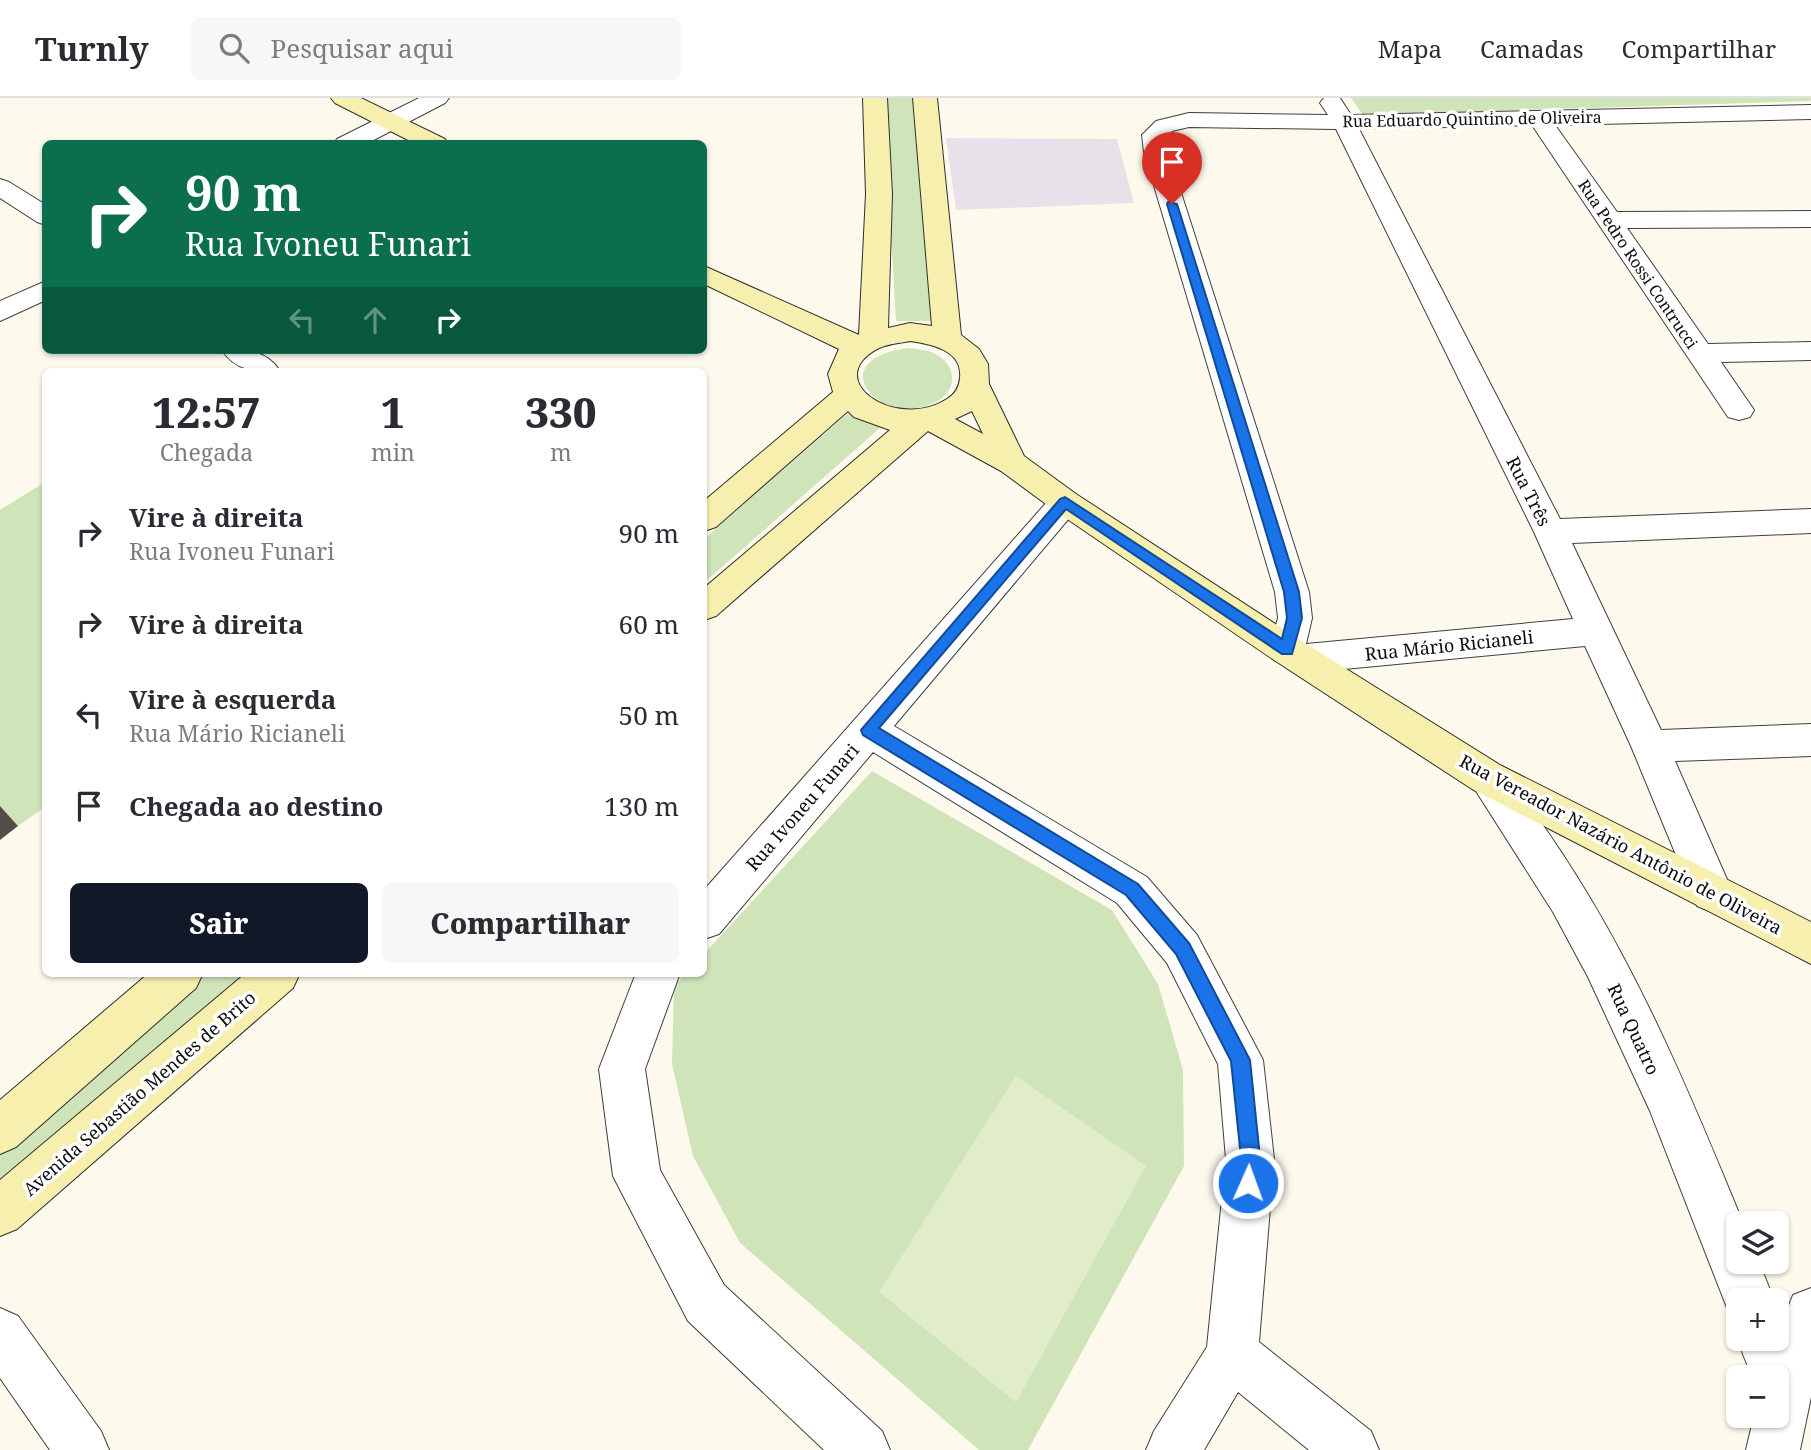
<!DOCTYPE html>
<html lang="pt">
<head>
<meta charset="utf-8">
<style>
  body { margin:0; font-family:"Noto Serif",serif; background:#f7f7f7; color:#2b2b33; height:100vh; display:flex; flex-direction:column; font-size:26px; white-space:nowrap }
  * { box-sizing:border-box; margin:0 }
  p { font-size:23px; color:#7c7c81 }
  .icon { flex:none; width:38px; height:38px; fill:none; stroke:currentColor; stroke-width:2; stroke-linecap:round; stroke-linejoin:round }
  .map { position:relative; flex:1; overflow:hidden }
  .panel { position:absolute; left:42px; top:270px; width:665px; height:609px; display:flex; flex-direction:column; background:#fff; border-radius:10px; box-shadow:0 2px 5px #0004 }
  .panel>* { flex:none }
  .hud { position:absolute; left:42px; top:42px; width:665px; height:214px; border-radius:10px; box-shadow:0 2px 5px #0004; background:#0b6e4f; color:#fff; overflow:hidden }
  .fabs { position:absolute; left:1726px; top:1113px; display:grid; gap:14px }
  .fabs a { display:grid; place-items:center; width:63px; height:63px; border-radius:10px; background:#fff; box-shadow:0 2px 5px #0004; font-size:35px }
  .pin { position:absolute; display:grid; place-items:center; width:60px; height:60px; color:#fff; margin:-72px -30px; border-radius:50% 50% 50% 0; rotate:-45deg; box-shadow:0 0 7px #0007 }
  .pin .icon { rotate:45deg }
  .me { position:absolute; width:77px; margin:-38px; rotate:2deg; stroke-linejoin:round; filter:drop-shadow(0 0 5px #0008) }
  .turn { display:flex; align-items:center; gap:24px; height:147px; padding:0 28px; font-size:32px }
  .turn .icon { width:91px; height:91px; stroke-width:2.5 }
  .turn b { display:block; font-size:49px; line-height:60px }
  .lanes { display:flex; align-items:center; height:66px; padding:0 28px; background:#0003; justify-content:center; gap:35px; direction:ltr }
  .lanes .off { opacity:.35 }
  .eta { display:flex; justify-content:space-evenly; align-items:center; height:119px; text-align:center }
  .eta b { font-size:42px; font-weight:800; line-height:49px }
  .primary-button { display:flex; gap:14px; margin-top:auto; padding:14px 28px }
  .primary-button a { flex:1; height:80px; border-radius:10px; background:#111827; color:#fff; font-size:28px; font-weight:800; line-height:80px; text-align:center }
  .primary-button a+a { background:#f7f7f7; color:#2b2b33 }
  ul { padding:0; list-style:none }
  li { display:flex; align-items:center; gap:21px; height:91px; padding:0 28px }
  li div { flex:1 }
  li b { display:block; font-size:26px }
  li em { font-style:normal }
  header { display:flex; align-items:center; gap:42px; box-sizing:border-box; height:98px; padding:0 35px; background:#fff; border-bottom:2px solid #e1e1e2 }
  header strong { font-size:33px }
  nav { display:flex; gap:38px; margin-inline-start:auto; font-size:24px }
  .search { width:490px; height:63px; background:#f7f7f7; display:flex; align-items:center; gap:18px; box-sizing:border-box; padding:0 24px; border-radius:10px; color:#7c7c81; font-size:26px }
  .map>svg:first-child { display:block }
</style>
</head>
<body>
<header>
<strong>Turnly</strong>
<div class="search"><svg class="icon" aria-label="search" viewBox="0 0 24 24"><circle cx="10" cy="10" r="6"/><path d="M15 15l6 6"/></svg>Pesquisar aqui</div>
<nav><a>Mapa</a><a>Camadas</a><a>Compartilhar</a></nav>
</header>
<div class="map">
<svg width="1811" height="1352" viewBox="0 0 1811 1352">
  <rect width="100%" height="100%" fill="#fdfaed"/>
  <!-- industrial -->
  <path fill="#e9e1ea" d="M946 40 1117 41 1134 105 956 112Z"/>
  <!-- green -->
  <path fill="#d0e4ba" d="M883 0H915L934 223H896Z
    M1351 0H1811V3L1363 17Z
    M908 250C919 251 929 252 939 258 956 269 957 291 939 302 883 335 817 262 908 250Z
    M852 312 881 329 704 485V441Z
    M45 384V709L18 728 0 708V412Z
    M872 673 1112 812 1158 886 1183 972 1184 1068 1028 1352H979L740 1145 693 1058 672 966 674 888 686 875H704V856Z
    M205 875H260L0 1104V1053Z"/>
  <!-- pitch -->
  <path fill="#e1eccb" d="M1016 978 1146 1068 1016 1304 879 1194Z"/>
  <!-- building -->
  <path fill="#544e4a" d="M0 708 18 728 0 742Z"/>
  <g fill="none" stroke-linecap="round" stroke-linejoin="round">
    <!-- street casing -->
    <g stroke="#3f3f3f" stroke-width="2">
      <path id="street" d="M419 0H449L445 5 366 46H334L337 41Z
        M1324 0H1340L1351 17 1811 7V21L1555 27 1617 114 1811 113V129L1627 130 1708 246 1811 244V262L1721 264 1754 312 1750 319 1739 322 1728 319 1532 27 1359 31 1560 421 1811 411V435L1572 445 1661 632 1811 626V658L1675 663 1733 795 1727 808 1712 814 1697 808 1631 648 1585 548 1302 575 1274 562 1269 552 1278 520 1275 494 1144 54 1142 37 1156 23 1189 15 1328 17 1320 5ZM1189 29 1336 31 1534 434 1573 521 1306 546 1312 520 1309 494 1168 54 1166 39 1172 33Z
        M0 81 9 84 46 107V127L37 124 0 100Z
        M46 183V202L0 223V203Z
        M222 252C245 252 266 251 280 273 256 273 236 274 222 252Z
        M1065 392 1076 396 1081 404 1076 412 894 628 1147 779 1197 837 1263 962 1274 1061 1259 1244 1371 1333 1379 1352H1309L1238 1294 1204 1352H1146L1154 1333 1207 1249 1226 1061 1218 966 1167 865 1117 805 873 654 719 836 704 841V792L1054 396Z
        M1486 662C1508 670 1519 693 1532 712 1624 837 1685 983 1743 1125H1738V1164H1759L1774 1202H1738V1223L1731 1220 1650 1013 1588 879 1553 814 1467 679 1472 667Z
        M636 875H680L645 971 660 1072 724 1187 882 1333 890 1352H824L688 1223 613 1078 599 971Z
        M1811 1190V1299L1800 1352H1746L1754 1318H1776V1279H1752L1737 1241H1776V1221L1782 1225 1793 1197Z
        M0 1210 18 1218 101 1333 109 1352H50L0 1280Z"/>
    </g>
    <!-- secondary casing -->
    <g stroke="#2e2e2e" stroke-width="2">
      <path id="secondary" d="M331 0H361L445 41 448 46H416L335 5Z
        M863 0H887L892 96 888 230 910 225 932 228 913 0H937L961 237 979 251 988 266 989 286 1024 358 1076 396 1300 542 1500 667 1811 824V866L1472 691 1274 562 1054 412 1001 373 928 333 716 518 704 522V490L890 332 854 319 848 313 716 429 704 433V403L833 294 828 276 839 251 704 186V168L859 237 866 96ZM910 243C931 246 963 252 960 280 959 290 955 296 947 301 895 334 819 281 879 250 888 246 900 245 910 243ZM972 313 983 336 955 321Z
        M149 875H203L196 890 16 1049 0 1056V1002Z
        M246 875H300L293 890 17 1131 0 1138V1082Z"/>
    </g>
    <!-- street -->
    <use href="#street" fill="#fff" fill-rule="evenodd"/>
    <!-- secondary -->
    <use href="#secondary" fill="#f7efae" fill-rule="evenodd"/>
  </g>
  <!-- route -->
  <path fill="#1a73e8" stroke="#114b97" stroke-width="2" d="M1168 104 1177 106 1299 494 1302 520 1292 556H1282L1066 411 879 630 1138 786 1189 845 1250 962 1260 1060 1255 1092 1248 1095 1241 1092 1238 1085 1241 1060 1231 963 1176 856 1126 797 863 637 861 632 1060 401 1065 399 1282 541 1287 520 1284 494 1167 106Z"/>
  <g text-anchor="middle" dominant-baseline="central" stroke-width="7" stroke-linejoin="round" paint-order="stroke">
    <!-- far-street labels -->
    <g font-size="16" fill="#0c0c0c" stroke="#fff">
      <text transform="translate(1472 21) rotate(-1)">Rua Eduardo Quintino de Oliveira</text>
      <text transform="translate(1638 166) rotate(56)">Rua Pedro Rossi Contrucci</text>
    </g>
    <!-- street labels -->
    <g font-size="18" fill="#0c0c0c" stroke="#fff">
      <text transform="translate(1529 393) rotate(63)">Rua Três</text>
      <text transform="translate(1449 547) rotate(-6)">Rua Mário Ricianeli</text>
      <text transform="translate(802 709) rotate(-49)">Rua Ivoneu Funari</text>
      <text transform="translate(1621 746) rotate(28)">Rua Vereador Nazário Antônio de Oliveira</text>
      <text transform="translate(1634 931) rotate(65)">Rua Quatro</text>
      <text transform="translate(139 995) rotate(-41)">Avenida Sebastião Mendes de Brito</text>
    </g>
  </g>
</svg>
<div class="fabs">
<a><svg class="icon" aria-label="layers" viewBox="0 0 24 24"><path d="M12 4l9 5-9 5-9-5zM3 14l9 5 9-5"/></svg></a>
<a>+</a>
<a>−</a>
</div>
<div class="pin" style="left:1172px;top:106px;background:#d93025"><svg class="icon" aria-label="arrive" viewBox="0 0 24 24"><path d="M6 21V4h12l-3 4 3 4H6"/></svg></div>
<svg class="me" style="left:1248px;top:1085px" viewBox="-20 -20 40 40"><circle r="17" fill="#1a73e8" stroke="#fff" stroke-width="3"/><path d="M0-11L8 9 0 5-8 9z" fill="#fff"/></svg>
<div class="hud">
<div class="turn"><svg class="icon" aria-label="right" viewBox="0 0 24 24"><path d="M7 20v-9h11M14 6l5 5-5 5"/></svg><div><b>90 m</b>Rua Ivoneu Funari</div></div>
<div class="lanes"><svg class="icon off" aria-label="left" viewBox="0 0 24 24"><path d="M17 20v-9H6M10 6l-5 5 5 5"/></svg><svg class="icon off" aria-label="ahead" viewBox="0 0 24 24"><path d="M12 20V5M6 11l6-6 6 6"/></svg><svg class="icon" aria-label="right" viewBox="0 0 24 24"><path d="M7 20v-9h11M14 6l5 5-5 5"/></svg></div>
</div>
<section class="panel">
<div class="eta">
<div><b>12:57</b><p>Chegada</p></div>
<div><b>1</b><p>min</p></div>
<div><b>330</b><p>m</p></div>
</div>
<ul>
<li><svg class="icon" aria-label="right" viewBox="0 0 24 24"><path d="M7 20v-9h11M14 6l5 5-5 5"/></svg><div><b>Vire à direita</b><p>Rua Ivoneu Funari</p></div><em>90 m</em></li>
<li><svg class="icon" aria-label="right" viewBox="0 0 24 24"><path d="M7 20v-9h11M14 6l5 5-5 5"/></svg><div><b>Vire à direita</b></div><em>60 m</em></li>
<li><svg class="icon" aria-label="left" viewBox="0 0 24 24"><path d="M17 20v-9H6M10 6l-5 5 5 5"/></svg><div><b>Vire à esquerda</b><p>Rua Mário Ricianeli</p></div><em>50 m</em></li>
<li><svg class="icon" aria-label="arrive" viewBox="0 0 24 24"><path d="M6 21V4h12l-3 4 3 4H6"/></svg><div><b>Chegada ao destino</b></div><em>130 m</em></li>
</ul>
<div class="primary-button"><a>Sair</a><a>Compartilhar</a></div>
</section>
</div>
</body>
</html>
